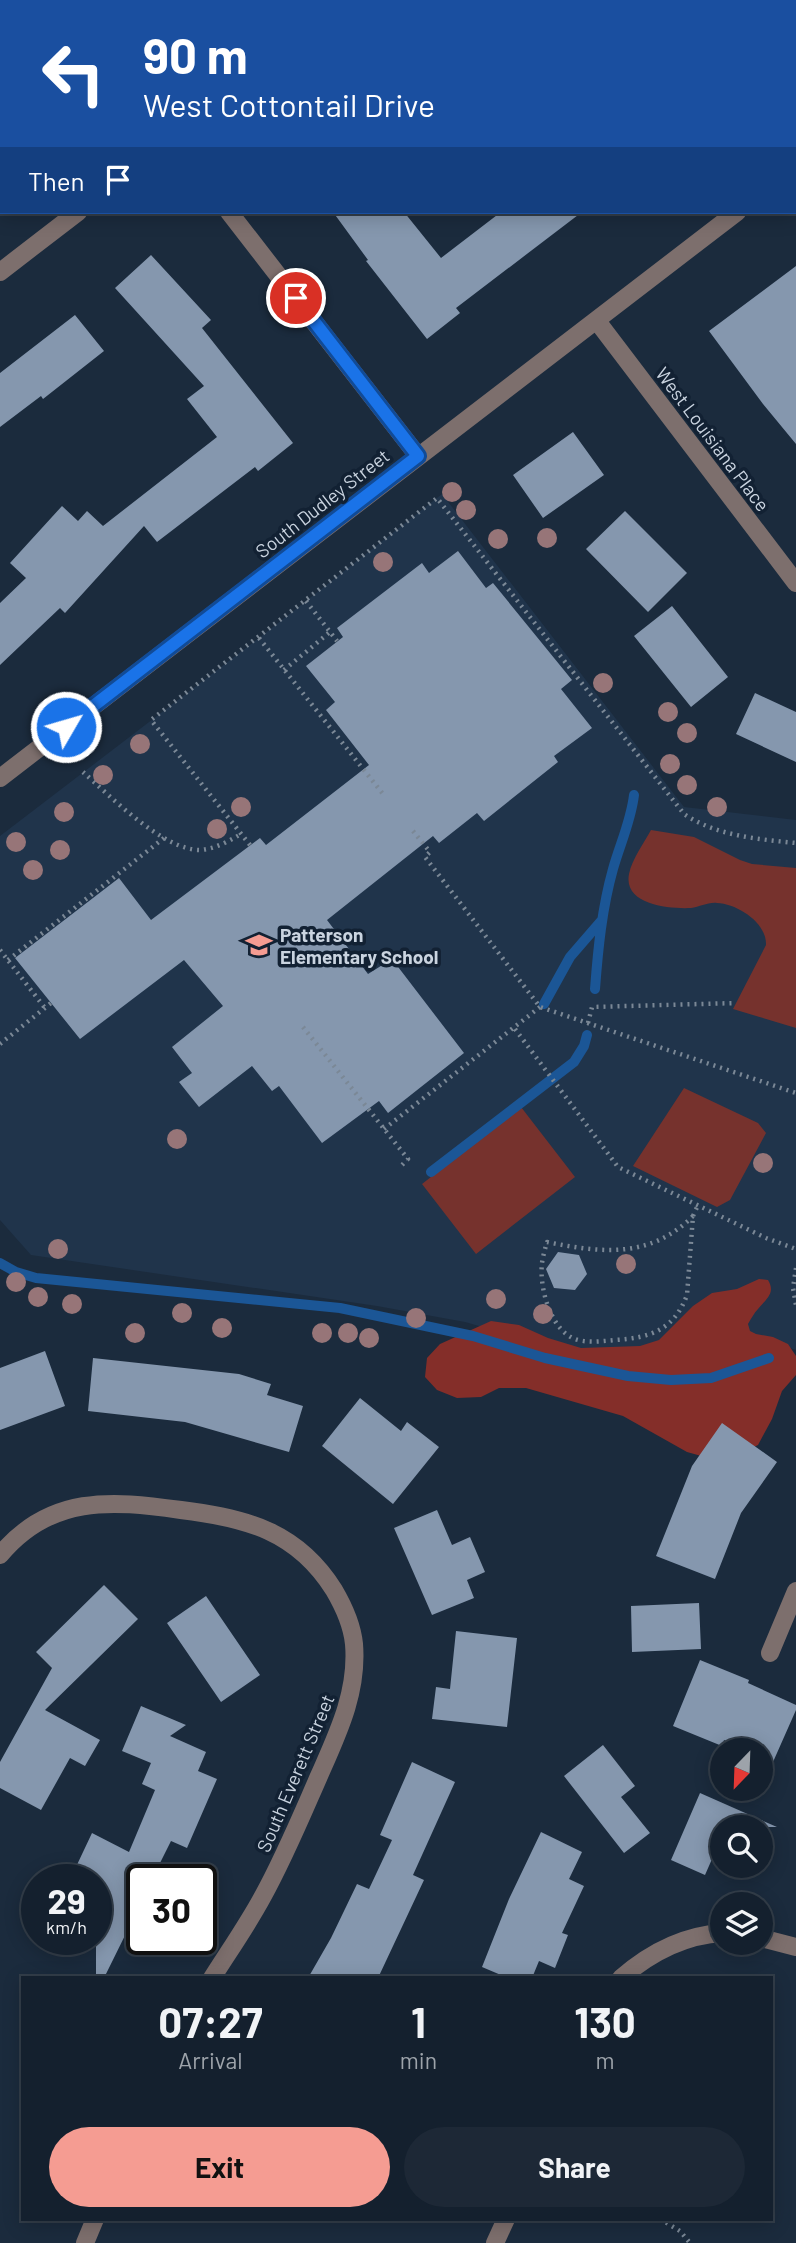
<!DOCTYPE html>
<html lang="en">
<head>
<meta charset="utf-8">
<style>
  body { margin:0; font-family:Barlow,sans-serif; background:#1d2836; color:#f1f3f6; height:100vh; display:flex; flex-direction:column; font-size:26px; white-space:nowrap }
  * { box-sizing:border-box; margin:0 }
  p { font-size:23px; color:#9da3aa }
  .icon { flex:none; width:38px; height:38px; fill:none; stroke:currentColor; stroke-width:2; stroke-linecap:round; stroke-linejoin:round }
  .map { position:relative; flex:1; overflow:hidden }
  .panel { position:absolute; left:21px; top:1976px; width:752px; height:245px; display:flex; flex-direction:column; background:#14202e; border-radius:0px; box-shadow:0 4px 18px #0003,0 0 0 2px #333e4a }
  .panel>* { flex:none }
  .hud { position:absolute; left:0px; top:0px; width:796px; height:214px; box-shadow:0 4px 18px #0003,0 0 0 2px #333e4a; background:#1a4fa0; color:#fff; overflow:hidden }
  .needle { width:46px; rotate:203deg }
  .controls { position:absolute; left:710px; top:1738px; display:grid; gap:14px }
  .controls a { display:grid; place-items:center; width:63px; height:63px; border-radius:50%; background:#14202e; box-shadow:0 4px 18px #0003,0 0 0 2px #333e4a; font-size:35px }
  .speed { position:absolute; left:21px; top:1864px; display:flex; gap:14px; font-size:35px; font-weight:700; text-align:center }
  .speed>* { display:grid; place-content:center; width:91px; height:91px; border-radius:50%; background:#14202e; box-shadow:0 4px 18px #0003,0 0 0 2px #333e4a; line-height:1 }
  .speed small { font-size:18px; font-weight:400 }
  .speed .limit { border:4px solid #111; border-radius:10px; background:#fff; color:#111 }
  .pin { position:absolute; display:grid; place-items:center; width:60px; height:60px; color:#fff; margin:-30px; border:4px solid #fff; border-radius:50%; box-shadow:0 2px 7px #0007 }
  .me { position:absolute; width:77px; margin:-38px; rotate:52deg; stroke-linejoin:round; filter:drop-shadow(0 0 5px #0008) }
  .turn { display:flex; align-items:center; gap:24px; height:147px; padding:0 28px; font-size:32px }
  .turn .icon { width:91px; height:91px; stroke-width:2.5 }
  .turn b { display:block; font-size:49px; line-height:60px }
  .then { display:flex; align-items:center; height:66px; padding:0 28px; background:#0003; gap:14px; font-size:26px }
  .eta { display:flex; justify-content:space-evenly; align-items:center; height:119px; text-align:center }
  .eta b { font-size:42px; font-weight:700; line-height:49px }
  .action { display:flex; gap:14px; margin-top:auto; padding:14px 28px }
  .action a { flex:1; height:80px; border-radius:42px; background:#f59c92; color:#111; font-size:28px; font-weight:700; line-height:80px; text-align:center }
  .action a+a { background:#1d2836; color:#f1f3f6 }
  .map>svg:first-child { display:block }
</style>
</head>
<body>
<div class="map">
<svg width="796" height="2243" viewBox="0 0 796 2243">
  <rect width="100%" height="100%" fill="#1b2b3d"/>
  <!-- built -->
  <path fill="#20344b" d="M442 494 684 807 796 820V1350L765 1340 578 1354 465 1322 377 1306 31 1255 0 1220V836L259 638Z"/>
  <!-- green -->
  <path fill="#76322d" d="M651 830 694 837 740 860 752 864 796 868V1028L733 1009 766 945C767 923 738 904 717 903 708 902 700 907 691 908 669 909 623 905 629 874 632 859 644 843 651 830Z
    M684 1088 758 1123 766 1133 730 1200 717 1207 633 1166Z
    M521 1107 575 1177 476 1254 422 1184Z"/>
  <!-- forest -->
  <path fill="#842e29" d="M759 1279 768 1280C776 1293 766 1299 758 1309 754 1313 751 1319 748 1324L750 1331 756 1334 773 1337 788 1344 796 1356V1375L782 1391 772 1419 758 1445 735 1456 712 1459 687 1452 623 1416 526 1388H499L481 1397 457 1398 437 1390 425 1377 427 1358 440 1344 491 1321 519 1325 548 1338 581 1348 640 1346 659 1340 693 1306 712 1293 737 1289Z"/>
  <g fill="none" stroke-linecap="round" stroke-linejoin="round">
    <!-- stream -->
    <path stroke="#1b5696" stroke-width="10" d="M595 989C598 949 602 908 613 869 620 844 631 821 634 795
      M544 1004 570 957 602 920
      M431 1172 574 1062 584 1046 587 1035
      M0 1263 16 1272 36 1278 340 1308 473 1336 545 1358 628 1376 671 1380 711 1378 769 1358"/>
  </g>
  <!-- building -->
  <path fill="#8597ae" d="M333 212H404L441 258 501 212H582L456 308 460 313 427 339 366 261 368 260Z
    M151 255 211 320 202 328 293 443 258 471 255 467 157 542 144 526 65 613 60 608 0 665V603L26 578 10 563 62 506 78 521 87 511 103 526 217 437 187 399 204 386 115 288Z
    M796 266V444L763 404 709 331Z
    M75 315 104 351 43 399 41 396 0 427V373Z
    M573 432 604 475 543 518 513 475Z
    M625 511 687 573 648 612 586 549Z
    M458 551 486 588 493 583 572 680 561 689 592 728 554 756 558 762 484 821 477 813 439 843 433 836 327 920 368 974 392 959 464 1053 388 1113 379 1101 322 1143 279 1086 272 1091 252 1066 199 1107 179 1082 192 1073 172 1047 223 1006 184 960 80 1039 15 958 119 878 151 920 260 838 266 845 369 765 326 710 335 702 306 666 343 637 337 628 422 563 429 573Z
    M672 606 728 677 691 707 634 636Z
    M755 693 796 712V762L736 734Z
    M558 1252 579 1255 587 1274 575 1290 554 1288 546 1269Z
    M45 1351 65 1406 0 1430V1368Z
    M93 1358 239 1374 271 1384 267 1395 303 1406 289 1452 185 1422 88 1411Z
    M360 1398 401 1431 407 1422 439 1447 393 1504 322 1446Z
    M722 1423 777 1462 741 1513 715 1579 656 1556 692 1466Z
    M437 1510 452 1545 470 1537 485 1572 467 1580 474 1598 432 1615 394 1528Z
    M104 1585 138 1619 45 1710 100 1740 85 1766 70 1758 41 1810 0 1788V1762L52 1668 36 1652Z
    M206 1596 260 1675 221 1702 167 1623Z
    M699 1603 701 1649 632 1652 631 1606Z
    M456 1631 517 1638 507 1727 432 1719 436 1687 450 1689Z
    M700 1660 749 1680 748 1683 796 1705V1710L773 1762 761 1757V1750H746L724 1740 722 1746 673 1726Z
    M141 1706 186 1725 170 1736 206 1752 198 1771 217 1779 187 1848 171 1841 158 1867 184 1880H142V1901L104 1978H96V1879L75 1869 92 1833 129 1852 155 1790 142 1784 151 1763 122 1751Z
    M603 1745 635 1786 621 1797 650 1833 624 1853 564 1776Z
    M412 1762 455 1782 413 1875 424 1880 378 1978H308L331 1938 357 1884 369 1889 392 1840 380 1835Z
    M700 1793 777 1827H723V1834L705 1875 671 1860Z
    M541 1832 582 1852 569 1879 584 1886 562 1933 568 1935 555 1968 539 1961 532 1978H508L482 1967 509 1899Z"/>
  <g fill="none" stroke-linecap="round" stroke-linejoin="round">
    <!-- path -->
    <path stroke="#7b8896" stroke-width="4.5" stroke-dasharray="2 5" stroke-linecap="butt" d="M306 601 337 641
      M259 638 383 794
      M284 670 330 632
      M83 772C110 796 163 850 200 850 215 849 229 841 241 834
      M413 831 430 852 425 857 540 1007 796 1093
      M250 845 151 720 437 498 684 814C717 836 757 839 796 843
      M0 950 45 1008
      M8 960 164 838
      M588 1023 592 1007 736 1003
      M303 1027 408 1159 399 1168
      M515 1029 618 1167 766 1238 796 1249
      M0 1044 51 1003
      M384 1129 540 1007
      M693 1216C650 1259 601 1253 547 1242 545 1249 543 1256 542 1263 539 1288 551 1333 578 1340 591 1343 603 1341 615 1340 650 1338 674 1330 687 1295L693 1216 698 1205
      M796 1268 793 1288 796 1305
      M660 2219 680 2231 690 2243"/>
    <!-- minor -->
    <path stroke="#7d6f6d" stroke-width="18" d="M67 0 68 2
      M351 2 353 0
      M794 167 796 165
      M229 212 418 456
      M0 272 78 212
      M597 321 796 583
      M0 778 737 212
      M0 1555C50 1495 111 1500 181 1510 246 1518 297 1531 334 1590 344 1607 352 1624 354 1644 358 1692 338 1733 319 1776 301 1817 284 1858 263 1896 248 1924 229 1951 212 1978
      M770 1653 796 1591
      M761 1938 796 1947
      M621 1978C650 1953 684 1935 723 1933
      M85 2243 95 2219
      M495 2243 506 2219"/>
  </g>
  <!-- trees -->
  <g fill="#977578">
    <circle cx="452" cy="492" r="10"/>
    <circle cx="466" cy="510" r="10"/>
    <circle cx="547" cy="538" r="10"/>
    <circle cx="498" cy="539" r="10"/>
    <circle cx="383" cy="562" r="10"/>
    <circle cx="603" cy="683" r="10"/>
    <circle cx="668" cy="712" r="10"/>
    <circle cx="687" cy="733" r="10"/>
    <circle cx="140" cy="744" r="10"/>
    <circle cx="670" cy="764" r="10"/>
    <circle cx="103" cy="775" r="10"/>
    <circle cx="687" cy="785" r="10"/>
    <circle cx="241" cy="807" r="10"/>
    <circle cx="717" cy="807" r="10"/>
    <circle cx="64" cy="812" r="10"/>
    <circle cx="217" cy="829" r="10"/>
    <circle cx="16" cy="842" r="10"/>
    <circle cx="60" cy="850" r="10"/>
    <circle cx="33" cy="870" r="10"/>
    <circle cx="177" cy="1139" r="10"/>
    <circle cx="763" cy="1163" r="10"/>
    <circle cx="58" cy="1249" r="10"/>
    <circle cx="626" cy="1264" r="10"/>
    <circle cx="16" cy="1282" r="10"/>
    <circle cx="38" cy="1297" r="10"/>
    <circle cx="496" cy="1299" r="10"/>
    <circle cx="72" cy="1304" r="10"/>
    <circle cx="182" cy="1313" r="10"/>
    <circle cx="543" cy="1314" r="10"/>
    <circle cx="416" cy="1318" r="10"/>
    <circle cx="222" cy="1328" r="10"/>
    <circle cx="135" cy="1333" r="10"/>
    <circle cx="322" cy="1333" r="10"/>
    <circle cx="348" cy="1333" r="10"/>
    <circle cx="369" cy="1338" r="10"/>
  </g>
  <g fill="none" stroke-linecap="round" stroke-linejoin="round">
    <!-- route casing -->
    <g stroke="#114b97" stroke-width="18">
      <path id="route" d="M66 727 418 456 296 298"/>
    </g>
    <!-- route -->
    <use href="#route" stroke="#1a73e8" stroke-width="12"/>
  </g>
  <!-- icons -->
  <defs>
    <g id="school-bare" transform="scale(2.1)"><path d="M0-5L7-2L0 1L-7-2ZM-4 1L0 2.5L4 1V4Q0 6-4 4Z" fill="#f59c92" stroke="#122133" stroke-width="2.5" paint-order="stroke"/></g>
  </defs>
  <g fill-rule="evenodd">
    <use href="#school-bare" x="259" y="945"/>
  </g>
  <g text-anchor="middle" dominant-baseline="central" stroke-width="7" stroke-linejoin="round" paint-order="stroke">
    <!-- street labels -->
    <g font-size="19" fill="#cad4e0" stroke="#122133">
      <text transform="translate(713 439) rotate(53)">West Louisiana Place</text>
      <text transform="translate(322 503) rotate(-38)">South Dudley Street</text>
      <text transform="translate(295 1773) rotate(-67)">South Everett Street</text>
    </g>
    <!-- poi labels -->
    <g font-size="19" font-weight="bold" fill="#cad4e0" stroke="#122133" text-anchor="start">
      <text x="280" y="934">Patterson<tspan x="280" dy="22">Elementary School</tspan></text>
    </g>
  </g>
</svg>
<div class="controls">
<a><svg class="needle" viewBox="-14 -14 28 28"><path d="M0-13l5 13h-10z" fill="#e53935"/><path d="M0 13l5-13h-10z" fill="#9da3aa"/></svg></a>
<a><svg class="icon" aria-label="search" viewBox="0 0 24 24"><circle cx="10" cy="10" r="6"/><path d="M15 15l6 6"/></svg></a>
<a><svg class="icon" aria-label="layers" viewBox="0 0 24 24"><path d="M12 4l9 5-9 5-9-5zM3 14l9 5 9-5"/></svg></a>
</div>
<div class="speed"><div>29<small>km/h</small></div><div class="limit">30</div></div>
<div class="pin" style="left:296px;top:298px;background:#d93025"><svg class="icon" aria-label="arrive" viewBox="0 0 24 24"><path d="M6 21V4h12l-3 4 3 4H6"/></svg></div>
<svg class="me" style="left:66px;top:727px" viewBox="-20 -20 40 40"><circle r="17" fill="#1a73e8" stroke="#fff" stroke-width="3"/><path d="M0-11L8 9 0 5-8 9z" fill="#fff"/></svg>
<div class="hud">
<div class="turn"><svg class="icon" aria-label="left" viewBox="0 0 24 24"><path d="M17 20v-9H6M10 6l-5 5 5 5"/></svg><div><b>90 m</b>West Cottontail Drive</div></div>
<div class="then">Then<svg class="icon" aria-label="arrive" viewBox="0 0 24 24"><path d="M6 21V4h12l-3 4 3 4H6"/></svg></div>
</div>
<section class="panel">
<div class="eta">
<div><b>07:27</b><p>Arrival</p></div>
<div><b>1</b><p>min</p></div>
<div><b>130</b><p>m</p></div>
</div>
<div class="action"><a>Exit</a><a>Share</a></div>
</section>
</div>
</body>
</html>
